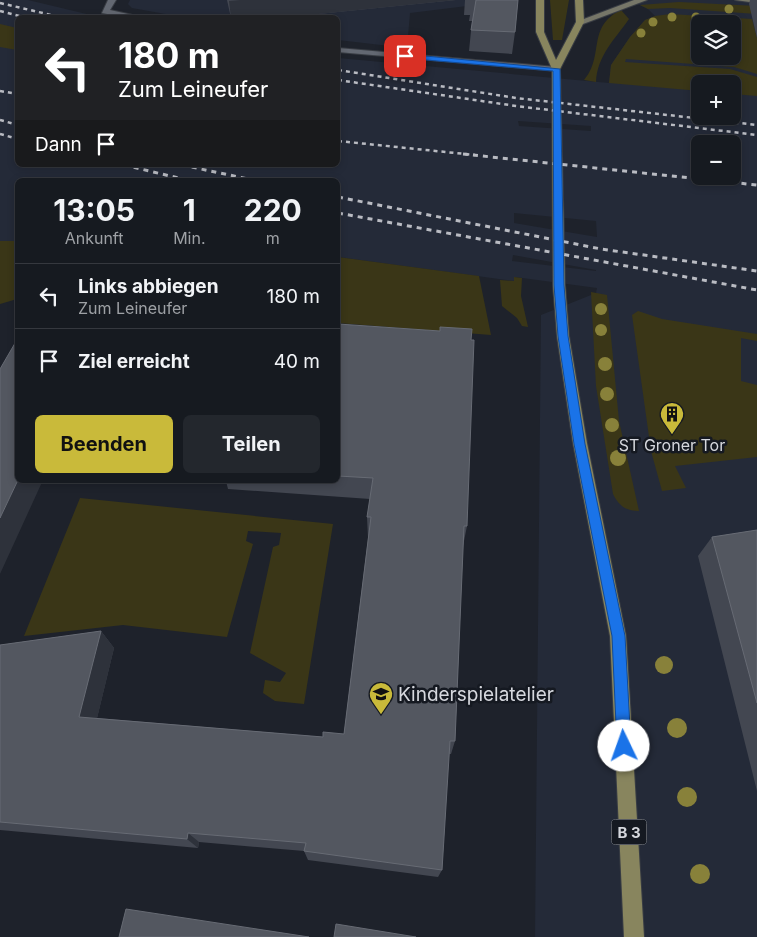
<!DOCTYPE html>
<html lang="de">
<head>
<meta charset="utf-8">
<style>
  body { margin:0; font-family:Inter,sans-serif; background:#23272d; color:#f1f3f6; height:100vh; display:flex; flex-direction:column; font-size:19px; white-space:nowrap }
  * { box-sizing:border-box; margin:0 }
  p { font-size:16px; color:#9ea1a5 }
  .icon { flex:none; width:28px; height:28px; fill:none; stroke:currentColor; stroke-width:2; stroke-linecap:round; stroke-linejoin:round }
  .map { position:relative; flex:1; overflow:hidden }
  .side { position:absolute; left:15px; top:178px; width:325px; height:305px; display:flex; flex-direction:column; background:#161a20; border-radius:8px; box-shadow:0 2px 8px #0003,0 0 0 1px #35383e }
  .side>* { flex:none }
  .guide { position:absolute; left:15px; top:15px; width:325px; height:152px; border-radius:8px; box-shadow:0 2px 8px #0003,0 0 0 1px #35383e; background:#202124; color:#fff; overflow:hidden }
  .tools { position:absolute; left:691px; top:15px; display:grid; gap:10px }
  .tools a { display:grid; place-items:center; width:50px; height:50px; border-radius:8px; background:#161a20; box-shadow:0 2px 8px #0003,0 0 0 1px #35383e; font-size:25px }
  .pin { position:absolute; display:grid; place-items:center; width:42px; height:42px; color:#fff; margin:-21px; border-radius:10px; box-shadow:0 2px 8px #0006 }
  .me { position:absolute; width:55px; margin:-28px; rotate:357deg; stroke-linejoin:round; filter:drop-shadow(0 0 4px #0008) }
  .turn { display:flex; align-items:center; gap:18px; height:105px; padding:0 20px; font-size:22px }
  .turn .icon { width:65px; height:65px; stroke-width:2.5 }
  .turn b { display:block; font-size:35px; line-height:42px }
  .then { display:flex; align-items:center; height:48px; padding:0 20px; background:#0003; gap:10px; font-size:19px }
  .eta { display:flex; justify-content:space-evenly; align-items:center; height:85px; text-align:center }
  .eta b { font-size:30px; font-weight:700; line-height:35px }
  .primary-button { display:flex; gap:10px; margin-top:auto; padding:10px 20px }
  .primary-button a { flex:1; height:58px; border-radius:8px; background:#c9ba3a; color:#111; font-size:20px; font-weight:700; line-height:58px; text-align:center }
  .primary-button a+a { background:#23272d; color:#f1f3f6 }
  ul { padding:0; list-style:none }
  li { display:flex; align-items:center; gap:15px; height:65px; padding:0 20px; border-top:1px solid #35383e }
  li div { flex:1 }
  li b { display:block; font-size:19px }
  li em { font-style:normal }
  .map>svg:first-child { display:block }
</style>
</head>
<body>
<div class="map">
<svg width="757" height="937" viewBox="0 0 757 937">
  <rect width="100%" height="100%" fill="#1e222b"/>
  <!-- built -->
  <path fill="#242a38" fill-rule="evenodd" d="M0 0H28L99 17 18 18V165H338V58L609 83 611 65 630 37 645 20 655 16 648 9 629 0H757V937H535L541 315 596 293 597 288 515 277 514 281 338 257V180H18L17 260 0 268ZM700 24H732V56H700ZM700 84H732V116H700ZM518 121 591 126V131L519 126ZM700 144H732V176H700ZM514 213 596 221 597 237 514 223ZM513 255 596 270V271L512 261Z
    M130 0H516L410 13 407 48 338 40V18L182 17 132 8 128 4Z"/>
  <!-- green -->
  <path fill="#3a3617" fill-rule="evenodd" d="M550 0H569L562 40H553Z
    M679 2 757 6V14L670 8 648 9 640 5Z
    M621 10 629 19C615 39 597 56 596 82L584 80C605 56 586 27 621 10Z
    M670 14 752 19 757 38V74L734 67 626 59 625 62 730 69 757 77V96L733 94 732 84H700V91L609 83 611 65 630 37 645 20 655 16ZM700 24H732V56H700Z
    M0 24 17 28V50L0 47Z
    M0 241H18L17 299 0 304Z
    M338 257 479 276 491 335 338 323Z
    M514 277 522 278 521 296 528 327 522 326 517 318 502 306 500 280 514 281Z
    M591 292 607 295 619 421 639 511C626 511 619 506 613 494L596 386Z
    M638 311 662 319 757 334V341L741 338V381L757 385V457L675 466 686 488 662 491 651 451 632 315Z
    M80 498 333 524 304 704 275 701 263 693 265 680 280 682 286 673 250 653 273 547 279 545 281 533 248 531 246 541 253 544 227 637 123 625 24 636Z"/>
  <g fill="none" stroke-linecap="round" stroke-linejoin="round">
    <!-- minor casing -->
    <g stroke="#393d44" stroke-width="2">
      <path id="minor" d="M108 0H116L110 10 146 18H128L102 13Z
        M338 48 556 67 560 69 556 71 338 52Z"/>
    </g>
    <!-- secondary casing -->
    <g stroke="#393d44" stroke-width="2">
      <path id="secondary" d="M634 0H647L583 24 576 22Z
        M735 0H757V3Z"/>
    </g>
    <!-- primary casing -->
    <g stroke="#393d44" stroke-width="2">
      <path id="primary" d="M536 0H544V32L556 60 576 22 575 0H583L584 22 560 69 565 285 569 336 587 443 626 636 644 937H624L610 636 573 443 557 336 553 285 552 69 536 32Z"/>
    </g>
    <!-- minor -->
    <use href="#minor" fill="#636872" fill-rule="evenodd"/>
    <!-- secondary -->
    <use href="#secondary" fill="#767668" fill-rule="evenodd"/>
    <!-- primary -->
    <use href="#primary" fill="#88855e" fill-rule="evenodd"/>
    <!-- rail-far1 -->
    <path stroke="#b9bbc2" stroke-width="2.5" stroke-dasharray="4 4" stroke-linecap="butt" d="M0 3 64 18
      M0 11 27 18
      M338 70 516 98 757 125
      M338 80 516 106 757 135
      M0 91 18 94
      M0 120 18 125
      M0 134 18 139
      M338 141 475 155"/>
    <!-- rail -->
    <path stroke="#b9bbc2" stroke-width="3" stroke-dasharray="5 5" stroke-linecap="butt" d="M463 154 757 185
      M124 165 187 180
      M182 165 253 180
      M338 197 601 249 757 271
      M338 213 757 290"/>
  </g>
  <!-- trees -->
  <g fill="#88813a">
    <circle cx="729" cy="9" r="4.5"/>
    <circle cx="672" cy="17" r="4.5"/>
    <circle cx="696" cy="17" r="4.5"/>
    <circle cx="653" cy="22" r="4.5"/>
    <circle cx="641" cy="33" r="4.5"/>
    <circle cx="601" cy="309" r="6"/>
    <circle cx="601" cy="330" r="6"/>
    <circle cx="605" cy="364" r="7"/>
    <circle cx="607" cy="394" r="7"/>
    <circle cx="612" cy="425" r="7"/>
    <circle cx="618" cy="458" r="8"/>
    <circle cx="664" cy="665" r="9"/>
    <circle cx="677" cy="728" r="10"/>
    <circle cx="687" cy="797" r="10"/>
    <circle cx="700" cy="874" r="10"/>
  </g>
  <!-- wall -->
  <path fill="#434751" d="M227 0H456L279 18H231Z
    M465 0H518L515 32 512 54 469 51 472 21H469L470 15H464Z
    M750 0H757V38L749 4Z
    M338 324 467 526 463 546 455 741 451 754H449L442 870 438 877 308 860 304 851 199 842 198 848 0 830V645L101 631 114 648 97 718 323 737 344 734 368 538 367 517 370 499 228 489 226 481 215 480H338Z
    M757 530V791L698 556 712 537Z"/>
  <!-- shaded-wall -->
  <path fill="#2e323b" d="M240 0H456L279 18H231L229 1Z
    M18 480H43L0 574V518Z
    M101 631 114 648 94 731 79 717Z
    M188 833 199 842 198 848 187 839Z"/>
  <!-- building -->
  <path fill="#535760" stroke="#676b74" d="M476 0H518L515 32 471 30Z
    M338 324 440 331V327L472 329 471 340H474L467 526H464L455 741H450L442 870 304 851 306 843 188 833 187 839 0 822V645L101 631 79 717 323 737V732L344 734 371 517H367L373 478 338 476Z
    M18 338V480L0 518V369Z
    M757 530V703L712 537Z
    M126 909 309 937H119Z
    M336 924 416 937H334Z"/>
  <!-- route -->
  <path fill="#1a73e8" stroke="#114b97" d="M405 54 560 69 564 285 568 336 585 444 625 636 631 746 629 751 624 753 619 751 617 746 612 636 574 444 558 336 554 285 553 71 403 58Z"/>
  <!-- icons -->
  <defs>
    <g id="building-pin" transform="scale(1.25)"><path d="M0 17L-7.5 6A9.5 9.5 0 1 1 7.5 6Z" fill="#c9ba3a" stroke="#151921"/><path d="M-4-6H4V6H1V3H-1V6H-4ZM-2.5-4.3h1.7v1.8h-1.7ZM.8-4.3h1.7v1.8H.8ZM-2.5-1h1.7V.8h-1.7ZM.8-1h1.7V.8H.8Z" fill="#111"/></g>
    <g id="school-pin" transform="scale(1.25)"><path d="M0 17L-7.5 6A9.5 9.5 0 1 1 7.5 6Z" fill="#c9ba3a" stroke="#151921"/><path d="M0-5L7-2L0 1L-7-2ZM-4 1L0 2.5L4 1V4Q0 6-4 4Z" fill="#111"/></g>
  </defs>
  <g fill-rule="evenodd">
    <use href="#building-pin" x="672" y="414"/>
    <use href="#school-pin" x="381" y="694"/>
  </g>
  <g text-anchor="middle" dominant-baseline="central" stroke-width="5" stroke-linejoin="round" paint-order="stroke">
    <!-- shield labels -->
    <rect fill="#151921" stroke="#9c9fa5" stroke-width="1" x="611.5" y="819.5" width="35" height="25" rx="4"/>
    <g font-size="15" font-weight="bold" fill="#d6d8de">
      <text x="629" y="832">B 3</text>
    </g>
    <!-- poi labels -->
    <g font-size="16" fill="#d6d8de" stroke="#151921">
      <text x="672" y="445">ST Groner Tor</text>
    </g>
    <!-- near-poi labels -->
    <g font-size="19" fill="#d6d8de" stroke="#151921" text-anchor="start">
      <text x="398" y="694">Kinderspielatelier</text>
    </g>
  </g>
</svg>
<div class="tools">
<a><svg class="icon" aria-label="layers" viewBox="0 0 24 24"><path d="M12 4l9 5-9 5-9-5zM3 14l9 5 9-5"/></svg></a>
<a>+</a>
<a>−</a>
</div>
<div class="pin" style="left:405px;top:56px;background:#d93025"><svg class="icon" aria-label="arrive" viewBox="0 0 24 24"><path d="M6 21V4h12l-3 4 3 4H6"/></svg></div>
<svg class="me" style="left:624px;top:746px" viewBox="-20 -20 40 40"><circle r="19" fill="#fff"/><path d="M0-13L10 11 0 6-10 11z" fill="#1a73e8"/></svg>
<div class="guide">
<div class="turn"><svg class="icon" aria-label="left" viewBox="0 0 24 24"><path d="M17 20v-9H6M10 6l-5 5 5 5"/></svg><div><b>180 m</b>Zum Leineufer</div></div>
<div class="then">Dann<svg class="icon" aria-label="arrive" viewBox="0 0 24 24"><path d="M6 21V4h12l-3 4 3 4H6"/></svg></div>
</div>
<section class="side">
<div class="eta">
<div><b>13:05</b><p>Ankunft</p></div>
<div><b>1</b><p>Min.</p></div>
<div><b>220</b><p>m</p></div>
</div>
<ul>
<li><svg class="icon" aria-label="left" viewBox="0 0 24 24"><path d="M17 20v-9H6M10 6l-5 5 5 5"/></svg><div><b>Links abbiegen</b><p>Zum Leineufer</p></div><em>180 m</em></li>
<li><svg class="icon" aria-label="arrive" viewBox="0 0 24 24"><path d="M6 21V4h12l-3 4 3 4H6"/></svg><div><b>Ziel erreicht</b></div><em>40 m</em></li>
</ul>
<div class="primary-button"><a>Beenden</a><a>Teilen</a></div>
</section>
</div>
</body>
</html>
